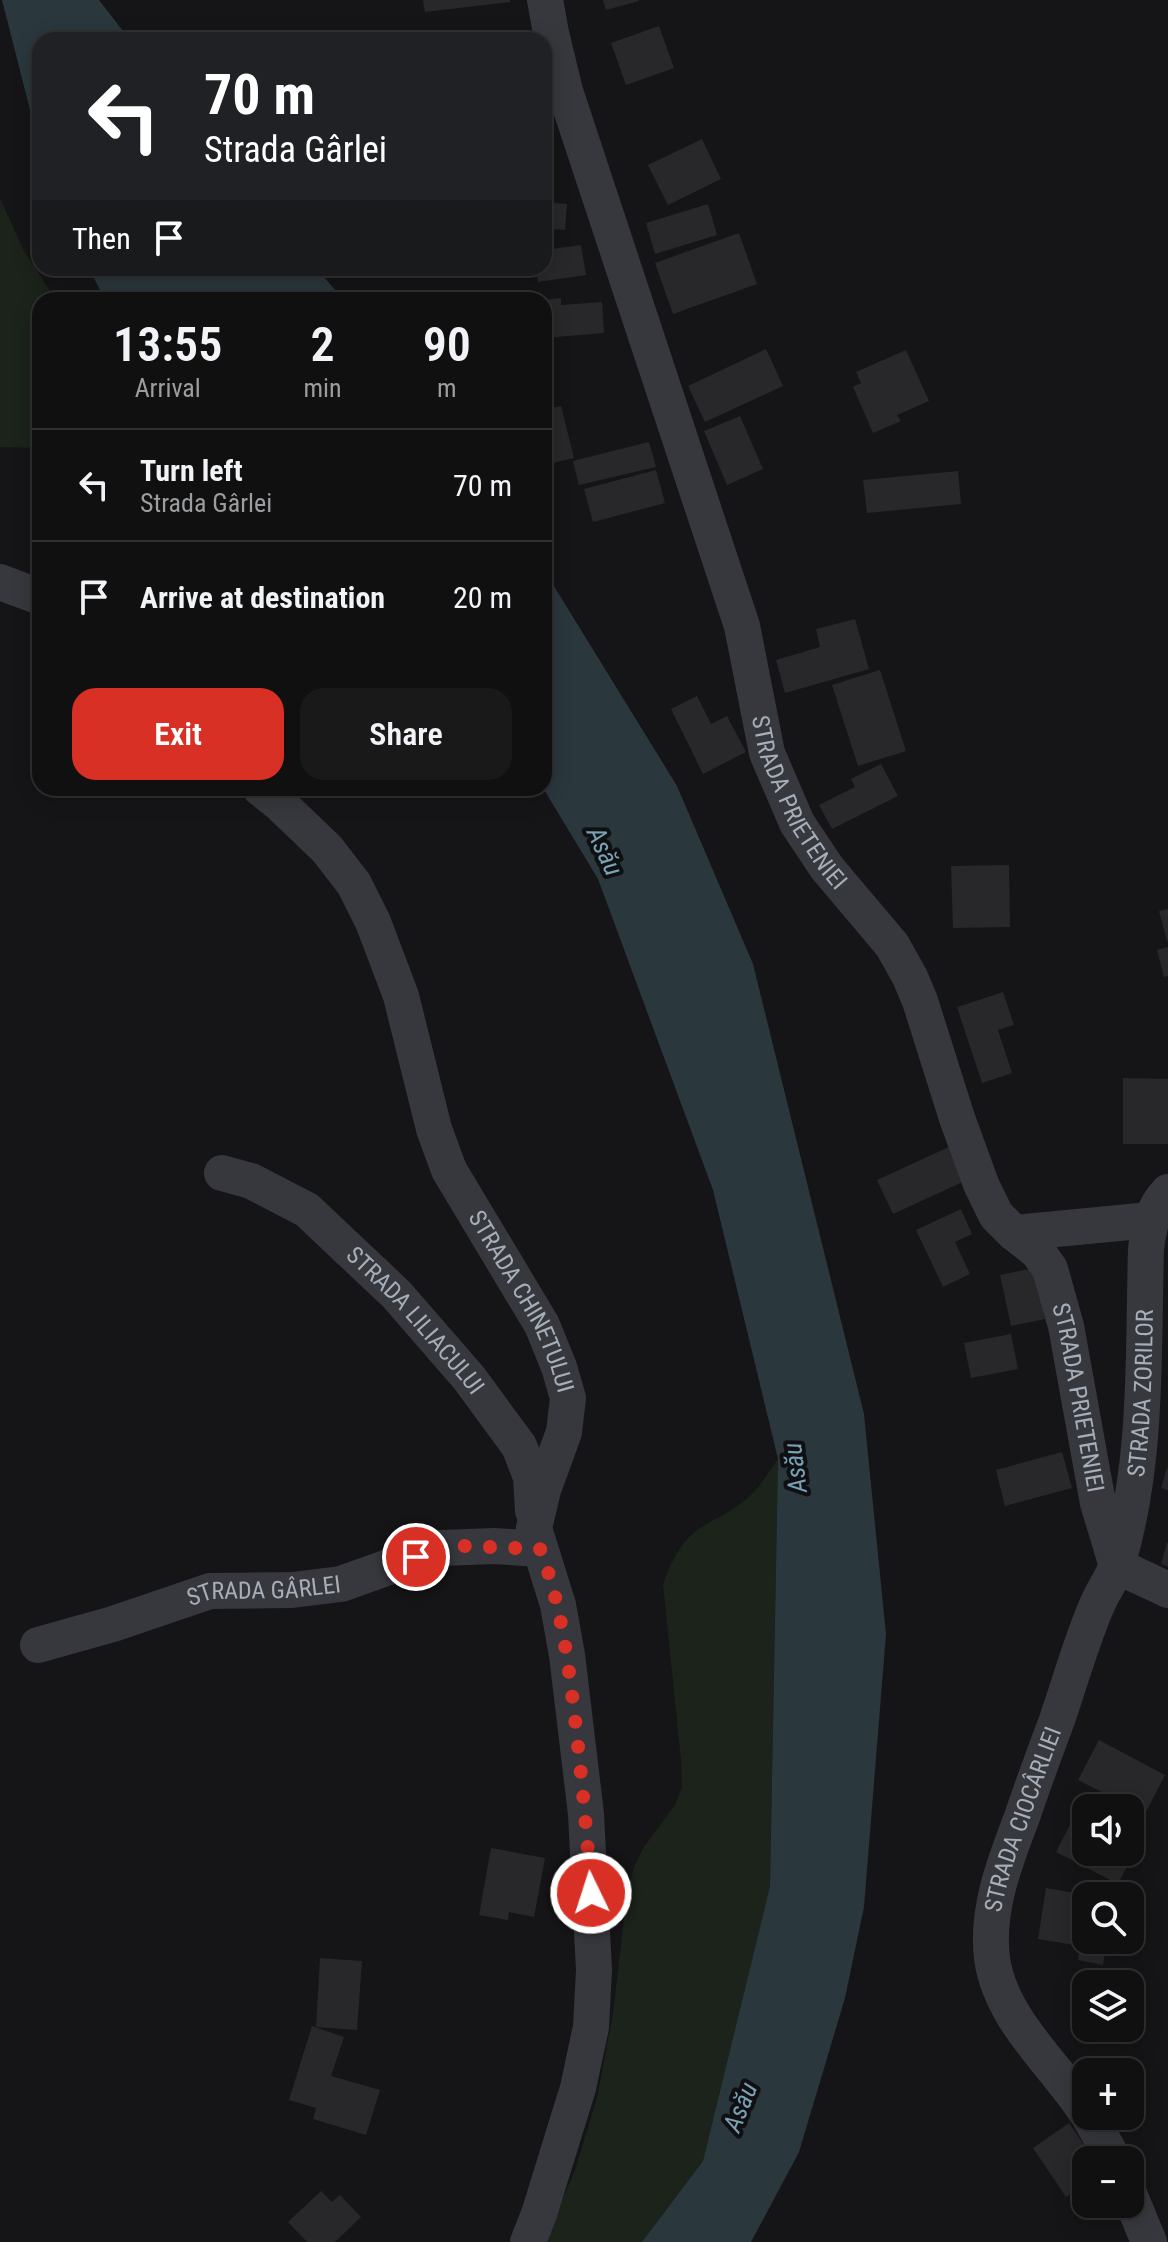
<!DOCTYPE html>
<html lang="en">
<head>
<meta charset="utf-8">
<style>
  body { margin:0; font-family:"Roboto Condensed",sans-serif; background:#19191a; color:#f1f3f6; height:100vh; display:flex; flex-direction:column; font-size:30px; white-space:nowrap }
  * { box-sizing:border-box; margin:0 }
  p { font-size:26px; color:#9c9d9f }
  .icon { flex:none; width:44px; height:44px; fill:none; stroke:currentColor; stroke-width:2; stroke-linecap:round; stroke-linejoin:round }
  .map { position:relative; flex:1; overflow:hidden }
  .sheet { position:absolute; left:32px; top:292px; width:520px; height:504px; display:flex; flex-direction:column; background:#101011; border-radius:24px; box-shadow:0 4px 20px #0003,0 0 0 2px #303031 }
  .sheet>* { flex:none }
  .hud { position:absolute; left:32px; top:32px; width:520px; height:244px; border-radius:24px; box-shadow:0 4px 20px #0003,0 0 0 2px #303031; background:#202124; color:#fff; overflow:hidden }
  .buttons { position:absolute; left:1072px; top:1794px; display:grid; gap:16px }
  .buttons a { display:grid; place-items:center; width:72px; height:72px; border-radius:16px; background:#101011; box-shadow:0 4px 20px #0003,0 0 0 2px #303031; font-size:40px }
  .pin { position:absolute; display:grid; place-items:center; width:68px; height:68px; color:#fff; margin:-34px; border:4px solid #fff; border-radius:50%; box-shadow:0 2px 8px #0007 }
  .me { position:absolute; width:88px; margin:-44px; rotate:356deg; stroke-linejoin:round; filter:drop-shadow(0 0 6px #0008) }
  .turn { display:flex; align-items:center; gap:28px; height:168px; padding:0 40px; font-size:36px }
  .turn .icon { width:104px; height:104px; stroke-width:2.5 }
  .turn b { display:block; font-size:56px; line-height:68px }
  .then { display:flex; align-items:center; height:76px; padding:0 40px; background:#0003; gap:16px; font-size:30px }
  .eta { display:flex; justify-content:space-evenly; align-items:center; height:136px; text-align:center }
  .eta b { font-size:48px; font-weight:600; line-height:56px }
  .cta { display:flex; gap:16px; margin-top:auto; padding:16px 40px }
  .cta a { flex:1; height:92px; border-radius:24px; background:#d93025; color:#fff; font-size:32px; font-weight:600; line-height:92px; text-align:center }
  .cta a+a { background:#19191a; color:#f1f3f6 }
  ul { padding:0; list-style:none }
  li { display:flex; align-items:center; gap:24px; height:112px; padding:0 40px; border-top:2px solid #303031 }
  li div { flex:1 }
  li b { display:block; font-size:30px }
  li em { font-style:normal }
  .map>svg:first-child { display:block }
</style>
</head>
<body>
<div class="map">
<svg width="1168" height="2242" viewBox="0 0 1168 2242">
  <rect width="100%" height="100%" fill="#151517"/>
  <!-- green -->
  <path fill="#1b231b" d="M0 198 24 251 56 300H40V448L0 447Z
    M778 1459 770 1886 703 2161 642 2242H544L575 2170 597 2098 613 2013 627 1892 634 1867 644 1847 675 1805 682 1787 681 1760 663 1584C671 1562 681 1541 700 1528 719 1516 735 1511 752 1494 762 1484 770 1470 778 1459Z"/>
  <!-- water -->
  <path fill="#2a373c" d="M2 0H99L130 40H40V149Z
    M89 268H316L344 300H105Z
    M544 570 677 786 753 964 864 1414 886 1634 864 1907 845 1998 799 2152 751 2242H642L703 2161 770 1886 778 1459 713 1190 598 879 543 788Z"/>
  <!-- building -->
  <path fill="#28282b" d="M423 0H510V2L425 12Z
    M603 0H639V1L606 10Z
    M659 26 674 68 626 85 611 43Z
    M702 139 721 179 668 205 648 165Z
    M544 202 567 204 565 230 544 228Z
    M708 204 717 235 655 254 646 223Z
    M739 233 757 284 673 314 655 263Z
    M581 245 586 275 538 282 536 268H544V250Z
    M479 268H512V270L479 272Z
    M561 298V305L602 302 604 333 544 338V300Z
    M766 349 783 386 705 422 688 386Z
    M906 350 929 401 897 415 901 421 873 433 853 387 861 383 856 372Z
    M561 406 574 458 544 465V410Z
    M740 416 763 469 727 485 704 431Z
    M649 442 656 467 579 485 573 461Z
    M656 470 665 503 593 522 584 489Z
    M958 471 961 504 867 513 863 480Z
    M855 619 869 669 785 693 776 660 820 647 816 629Z
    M880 670 906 751 858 766 832 685Z
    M697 696 711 724 727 716 746 752 703 774 671 709Z
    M881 764 898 796 832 829 819 805 855 787 851 779Z
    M1009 865 1010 927 953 928 951 866Z
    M1168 909V941H1167L1159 911Z
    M1168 947V976L1164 977 1157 950Z
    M1003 992 1014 1025 998 1030 1012 1073 982 1083 957 1007Z
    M1123 1078 1168 1079V1144H1123Z
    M951 1146 967 1180 893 1214 877 1180Z
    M961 1209 972 1234 955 1242 970 1274 943 1287 916 1230Z
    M1034 1268 1045 1319 1011 1326 1000 1275Z
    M1011 1334 1018 1369 971 1378 964 1343Z
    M1062 1452 1072 1488 1005 1506 996 1470Z
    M1167 1468H1168V1490L1161 1488Z
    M1167 1543H1168V1567L1161 1564Z
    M1099 1740 1165 1775 1145 1814 1078 1780Z
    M1082 1801 1096 1808H1086V1852H1130V1826L1144 1833 1118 1884 1056 1852Z
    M491 1848 545 1858 534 1917 509 1912 508 1920 479 1915Z
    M1046 1888 1086 1895V1940H1107L1103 1965 1078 1960 1080 1946 1038 1939Z
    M320 1958 362 1961 357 2030 316 2027Z
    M312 2026 344 2037 331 2076 380 2090 366 2135 313 2119 316 2108 289 2100Z
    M1069 2123 1095 2160H1086V2184L1066 2197 1033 2148Z
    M321 2191 332 2202 340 2195 361 2217 335 2242H307L288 2222Z"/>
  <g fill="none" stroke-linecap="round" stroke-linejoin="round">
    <!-- street -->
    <g stroke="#36383d" stroke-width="36">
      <path id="s1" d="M545 0 551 33 565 91 742 626 767 753 797 823 827 868 892 945 910 977 920 1001 957 1118 981 1184 996 1215 1014 1233 1038 1252 1050 1269 1066 1326 1098 1503 1117 1566"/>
      <path d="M0 582 40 597"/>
      <path id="s2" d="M260 788 280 804 327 849 354 884 373 922 401 996 434 1129 449 1170 542 1325 559 1367 568 1398 564 1432 543 1490 534 1528 558 1605 567 1655 586 1814 594 1970 591 2027 578 2088 539 2214 528 2242"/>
      <path id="s3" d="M222 1173 251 1181 307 1210 397 1295 469 1378 519 1446 531 1477 533 1511"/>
      <path d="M1014 1233 1150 1220"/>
      <path d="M1117 1566 1168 1590"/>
      <path id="s4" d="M38 1645 113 1624 210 1591 292 1590 341 1584 442 1548 494 1546 540 1549"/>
      <path id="s5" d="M1086 2112C1054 2063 1000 2019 992 1958 986 1909 1005 1862 1022 1817 1033 1784 1045 1752 1057 1720 1070 1682 1081 1642 1097 1605 1103 1590 1114 1577 1118 1562 1148 1460 1143 1354 1146 1249 1149 1226 1152 1209 1168 1192"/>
      <path d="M1089 2116 1114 2160"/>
      <path d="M1130 2196 1149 2242"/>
    </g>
  </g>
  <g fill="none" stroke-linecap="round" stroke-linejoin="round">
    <!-- route -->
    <path stroke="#d93025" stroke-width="14" stroke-dasharray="0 25.2" d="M416 1557 442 1548 465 1546 540 1549C560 1600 567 1655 574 1710 581 1771 587 1832 591 1893"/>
  </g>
  <g text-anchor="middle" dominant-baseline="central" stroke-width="8" stroke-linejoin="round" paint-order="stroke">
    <!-- street labels -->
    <g font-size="24" fill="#a6aeb9" stroke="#101012">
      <text stroke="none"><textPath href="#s1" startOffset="844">STRADA PRIETENIEI</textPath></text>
      <text stroke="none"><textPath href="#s2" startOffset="588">STRADA CHINETULUI</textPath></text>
      <text stroke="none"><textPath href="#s3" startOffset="248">STRADA LILIACULUI</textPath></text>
      <text stroke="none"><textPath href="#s5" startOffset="772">STRADA ZORILOR</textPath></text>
      <text stroke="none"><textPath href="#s1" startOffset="1516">STRADA PRIETENIEI</textPath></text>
      <text stroke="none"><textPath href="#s4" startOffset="234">STRADA GÂRLEI</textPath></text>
      <text stroke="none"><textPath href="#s5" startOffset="326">STRADA CIOCÂRLIEI</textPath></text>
    </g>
    <!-- water labels -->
    <g font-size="26" font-style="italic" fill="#79a2b7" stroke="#101012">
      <text transform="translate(605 851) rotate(65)">Asău</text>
      <text transform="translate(795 1468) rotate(-97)">Asău</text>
      <text transform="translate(740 2107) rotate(-68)">Asău</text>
    </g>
  </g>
</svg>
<div class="buttons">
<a><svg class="icon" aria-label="sound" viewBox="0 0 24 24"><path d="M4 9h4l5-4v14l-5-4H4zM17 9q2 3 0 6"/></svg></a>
<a><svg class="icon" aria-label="search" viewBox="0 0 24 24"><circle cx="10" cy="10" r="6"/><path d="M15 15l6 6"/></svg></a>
<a><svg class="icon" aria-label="layers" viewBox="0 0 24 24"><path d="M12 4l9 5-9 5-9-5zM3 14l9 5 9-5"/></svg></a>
<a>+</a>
<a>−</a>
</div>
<div class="pin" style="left:416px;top:1557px;background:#d93025"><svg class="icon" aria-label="arrive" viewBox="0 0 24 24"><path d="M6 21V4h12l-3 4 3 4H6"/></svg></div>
<svg class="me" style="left:591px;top:1893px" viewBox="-20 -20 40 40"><circle r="17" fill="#d93025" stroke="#fff" stroke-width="3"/><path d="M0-11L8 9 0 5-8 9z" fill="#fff"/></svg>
<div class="hud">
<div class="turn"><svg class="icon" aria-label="left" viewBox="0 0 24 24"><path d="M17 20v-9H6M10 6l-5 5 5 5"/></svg><div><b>70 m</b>Strada Gârlei</div></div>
<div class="then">Then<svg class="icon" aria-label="arrive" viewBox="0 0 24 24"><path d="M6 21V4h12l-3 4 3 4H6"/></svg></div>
</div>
<section class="sheet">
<div class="eta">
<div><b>13:55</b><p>Arrival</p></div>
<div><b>2</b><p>min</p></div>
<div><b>90</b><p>m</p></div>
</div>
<ul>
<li><svg class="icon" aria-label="left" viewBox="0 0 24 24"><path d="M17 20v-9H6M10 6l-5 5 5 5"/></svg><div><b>Turn left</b><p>Strada Gârlei</p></div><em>70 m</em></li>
<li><svg class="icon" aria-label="arrive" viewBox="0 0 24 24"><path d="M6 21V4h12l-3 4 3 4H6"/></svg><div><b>Arrive at destination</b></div><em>20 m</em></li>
</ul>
<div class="cta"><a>Exit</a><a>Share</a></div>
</section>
</div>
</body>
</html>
